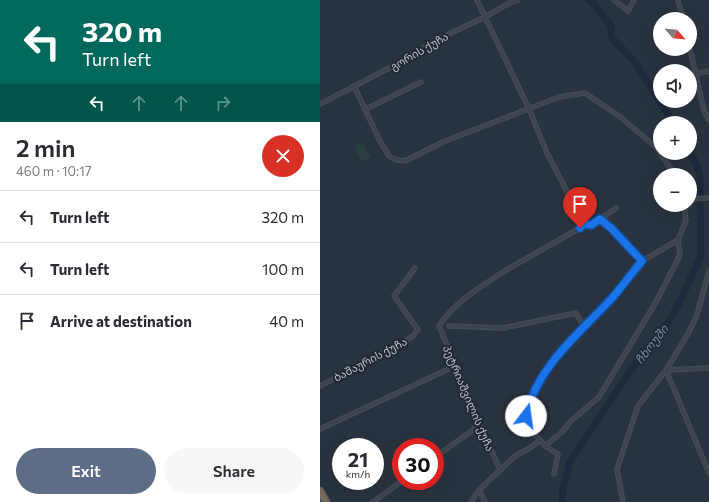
<!DOCTYPE html>
<html lang="en">
<head>
<meta charset="utf-8">
<style>
  body { margin:0; font-family:Commissioner,"Noto Sans Georgian",sans-serif; background:#f7f7f7; color:#2b2b33; height:100vh; display:flex; flex-direction:column; font-size:15px; white-space:nowrap }
  * { box-sizing:border-box; margin:0 }
  p { font-size:13px; color:#7c7c81 }
  .icon { flex:none; width:22px; height:22px; fill:none; stroke:currentColor; stroke-width:2; stroke-linecap:round; stroke-linejoin:round }
  .map { position:relative; flex:1; overflow:hidden }
  .panel { display:flex; flex-direction:column; background:#fff; width:320px }
  .panel>* { flex:none }
  .top-card { background:#00695c; color:#fff; overflow:hidden }
  .needle { width:26px; rotate:117deg }
  .buttons { position:absolute; left:333px; top:12px; display:grid; gap:8px }
  .buttons a { display:grid; place-items:center; width:44px; height:44px; border-radius:50%; background:#fff; box-shadow:0 4px 16px #0002; font-size:20px }
  .speed { position:absolute; left:12px; top:438px; display:flex; gap:8px; font-size:20px; font-weight:700; text-align:center }
  .speed>* { display:grid; place-content:center; width:52px; height:52px; border-radius:50%; background:#fff; box-shadow:0 4px 16px #0002; line-height:1 }
  .speed small { font-size:10px; font-weight:400 }
  .speed .limit { border:6px solid #d22; background:#fff; color:#111 }
  .pin { position:absolute; display:grid; place-items:center; width:34px; height:34px; color:#fff; margin:-41px -17px; border-radius:50% 50% 50% 0; rotate:-45deg; box-shadow:0 0 4px #0007 }
  .pin .icon { rotate:45deg }
  .me { position:absolute; width:44px; margin:-22px; rotate:15deg; stroke-linejoin:round; filter:drop-shadow(0 0 3px #0008) }
  .turn { display:flex; align-items:center; gap:14px; height:84px; padding:0 16px; font-size:18px }
  .turn .icon { width:52px; height:52px; stroke-width:2.5 }
  .turn b { display:block; font-size:28px; line-height:34px }
  .lanes { display:flex; align-items:center; height:38px; padding:0 16px; background:#0003; justify-content:center; gap:20px; direction:ltr }
  .lanes .off { opacity:.35 }
  .round { display:grid; place-items:center; flex:none; width:42px; height:42px; border-radius:21px; background:#f7f7f7 }
  .head { display:flex; align-items:center; justify-content:space-between; height:68px; padding:0 16px }
  h1 { font-size:24px; font-weight:600; line-height:30px }
  .primary-button { display:flex; gap:8px; margin-top:auto; padding:8px 16px }
  .primary-button a { flex:1; height:46px; border-radius:24px; background:#5d6c87; color:#fff; font-size:16px; font-weight:600; line-height:46px; text-align:center }
  .primary-button a+a { background:#f7f7f7; color:#2b2b33 }
  ul { padding:0; list-style:none }
  li { display:flex; align-items:center; gap:12px; height:52px; padding:0 16px; border-top:1px solid #e1e1e2 }
  li div { flex:1 }
  li b { display:block; font-size:15px }
  li em { font-style:normal }
  main { display:flex; flex:1; min-height:0 }
  .map>svg:first-child { display:block }
</style>
</head>
<body>
<main>
<section class="panel">
<div class="top-card">
<div class="turn"><svg class="icon" aria-label="left" viewBox="0 0 24 24"><path d="M17 20v-9H6M10 6l-5 5 5 5"/></svg><div><b>320 m</b>Turn left</div></div>
<div class="lanes"><svg class="icon" aria-label="left" viewBox="0 0 24 24"><path d="M17 20v-9H6M10 6l-5 5 5 5"/></svg><svg class="icon off" aria-label="ahead" viewBox="0 0 24 24"><path d="M12 20V5M6 11l6-6 6 6"/></svg><svg class="icon off" aria-label="ahead" viewBox="0 0 24 24"><path d="M12 20V5M6 11l6-6 6 6"/></svg><svg class="icon off" aria-label="right" viewBox="0 0 24 24"><path d="M7 20v-9h11M14 6l5 5-5 5"/></svg></div>
</div>
<div class="head"><div><h1>2 min</h1><p>460 m · 10:17</p></div><a class="round" style="background:#d93025;color:#fff"><svg class="icon" aria-label="close" viewBox="0 0 24 24"><path d="M6 6l12 12M18 6L6 18"/></svg></a></div>
<ul>
<li><svg class="icon" aria-label="left" viewBox="0 0 24 24"><path d="M17 20v-9H6M10 6l-5 5 5 5"/></svg><div><b>Turn left</b></div><em>320 m</em></li>
<li><svg class="icon" aria-label="left" viewBox="0 0 24 24"><path d="M17 20v-9H6M10 6l-5 5 5 5"/></svg><div><b>Turn left</b></div><em>100 m</em></li>
<li><svg class="icon" aria-label="arrive" viewBox="0 0 24 24"><path d="M6 21V4h12l-3 4 3 4H6"/></svg><div><b>Arrive at destination</b></div><em>40 m</em></li>
</ul>
<div class="primary-button"><a>Exit</a><a>Share</a></div>
</section>
<div class="map">
<svg width="389" height="502" viewBox="0 0 389 502">
  <rect width="100%" height="100%" fill="#29333f"/>
  <!-- green -->
  <path fill="#2b3e40" d="M42 142 51 158 42 162 34 146Z"/>
  <g fill="none" stroke-linecap="round" stroke-linejoin="round">
    <!-- river -->
    <path stroke="#1d2a3c" stroke-width="7" d="M269 0 273 3 291 26V37L315 62 353 123
      M242 502 243 488 250 462 310 371 343 332 359 303 381 256 380 178 378 168 370 151"/>
    <!-- street casing -->
    <g stroke="#464e58" stroke-width="5.5">
      <path id="street" d="M157 0 209 109 227 153 264 224
        M294 0 308 11 314 0
        M358 0 363 19
        M370 49 384 111 389 120
        M375 74 389 71
        M34 86 60 141 69 156 74 159 83 161 87 160 123 142 239 97 265 93 299 116 337 148 340 152
        M0 104 75 65 114 41 165 17 191 2 198 0
        M46 109 101 82
        M340 153 355 175
        M370 199 389 198
        M280 219 292 229 322 261
        M129 326 183 328 256 313 264 327
        M389 368 346 370 389 473
        M0 386 92 337 98 330 96 327 74 296 95 268
        M0 429 135 366
        M220 440 225 446 242 432 251 421 279 397 336 302 360 255 358 240 366 220 364 205
        M225 446 238 454 234 474
        M115 457 160 425
        M180 470 160 425 119 326C134 303 157 289 180 274 206 258 234 243 260 228L264 224 271 225 296 208
        M159 490 165 502
        M53 502 82 481
        M151 502 159 490 195 456 210 448 220 440 212 431 206 416 212 394 227 368 294 296 322 261 358 240
        M303 502 297 469 318 406 346 370 368 334 377 315 389 271"/>
    </g>
    <!-- highway casing -->
    <g stroke="#475059" stroke-width="9">
      <path id="highway" d="M0 491 6 502"/>
    </g>
    <!-- street -->
    <use href="#street" stroke="#3d454f" stroke-width="3.5"/>
    <!-- highway -->
    <use href="#highway" stroke="#74695b" stroke-width="7"/>
  </g>
  <g fill="none" stroke-linecap="round" stroke-linejoin="round">
    <!-- route casing -->
    <g stroke="#114b97" stroke-width="10">
      <path id="route" d="M206 416C216 367 260 333 293 297 303 285 312 273 322 261L292 229 280 219 271 225 264 224 260 228"/>
    </g>
    <!-- route -->
    <use href="#route" stroke="#1a73e8" stroke-width="7"/>
  </g>
  <g text-anchor="middle" dominant-baseline="central" stroke-width="4" stroke-linejoin="round" paint-order="stroke">
    <!-- street labels -->
    <g font-size="11" fill="#b9c0c9" stroke="#212a34">
      <text transform="translate(99 51) rotate(-30)">გორის ქუჩა</text>
      <text transform="translate(50 359) rotate(-28)">ბაშაურის ქუჩა</text>
      <text transform="translate(149 398) rotate(67)">პეტრიაშვილის ქუჩა</text>
    </g>
    <!-- water labels -->
    <g font-size="12" font-style="italic" fill="#768ba4" stroke="#212a34">
      <text transform="translate(331 344) rotate(-52)">ჩხოუში</text>
    </g>
  </g>
</svg>
<div class="buttons">
<a><svg class="needle" viewBox="-14 -14 28 28"><path d="M0-13l5 13h-10z" fill="#e53935"/><path d="M0 13l5-13h-10z" fill="#7c7c81"/></svg></a>
<a><svg class="icon" aria-label="sound" viewBox="0 0 24 24"><path d="M4 9h4l5-4v14l-5-4H4zM17 9q2 3 0 6"/></svg></a>
<a>+</a>
<a>−</a>
</div>
<div class="speed"><div>21<small>km/h</small></div><div class="limit">30</div></div>
<div class="pin" style="left:260px;top:228px;background:#d93025"><svg class="icon" aria-label="arrive" viewBox="0 0 24 24"><path d="M6 21V4h12l-3 4 3 4H6"/></svg></div>
<svg class="me" style="left:206px;top:416px" viewBox="-20 -20 40 40"><circle r="19" fill="#fff"/><path d="M0-13L10 11 0 6-10 11z" fill="#1a73e8"/></svg>
</div>
</main>
</body>
</html>
